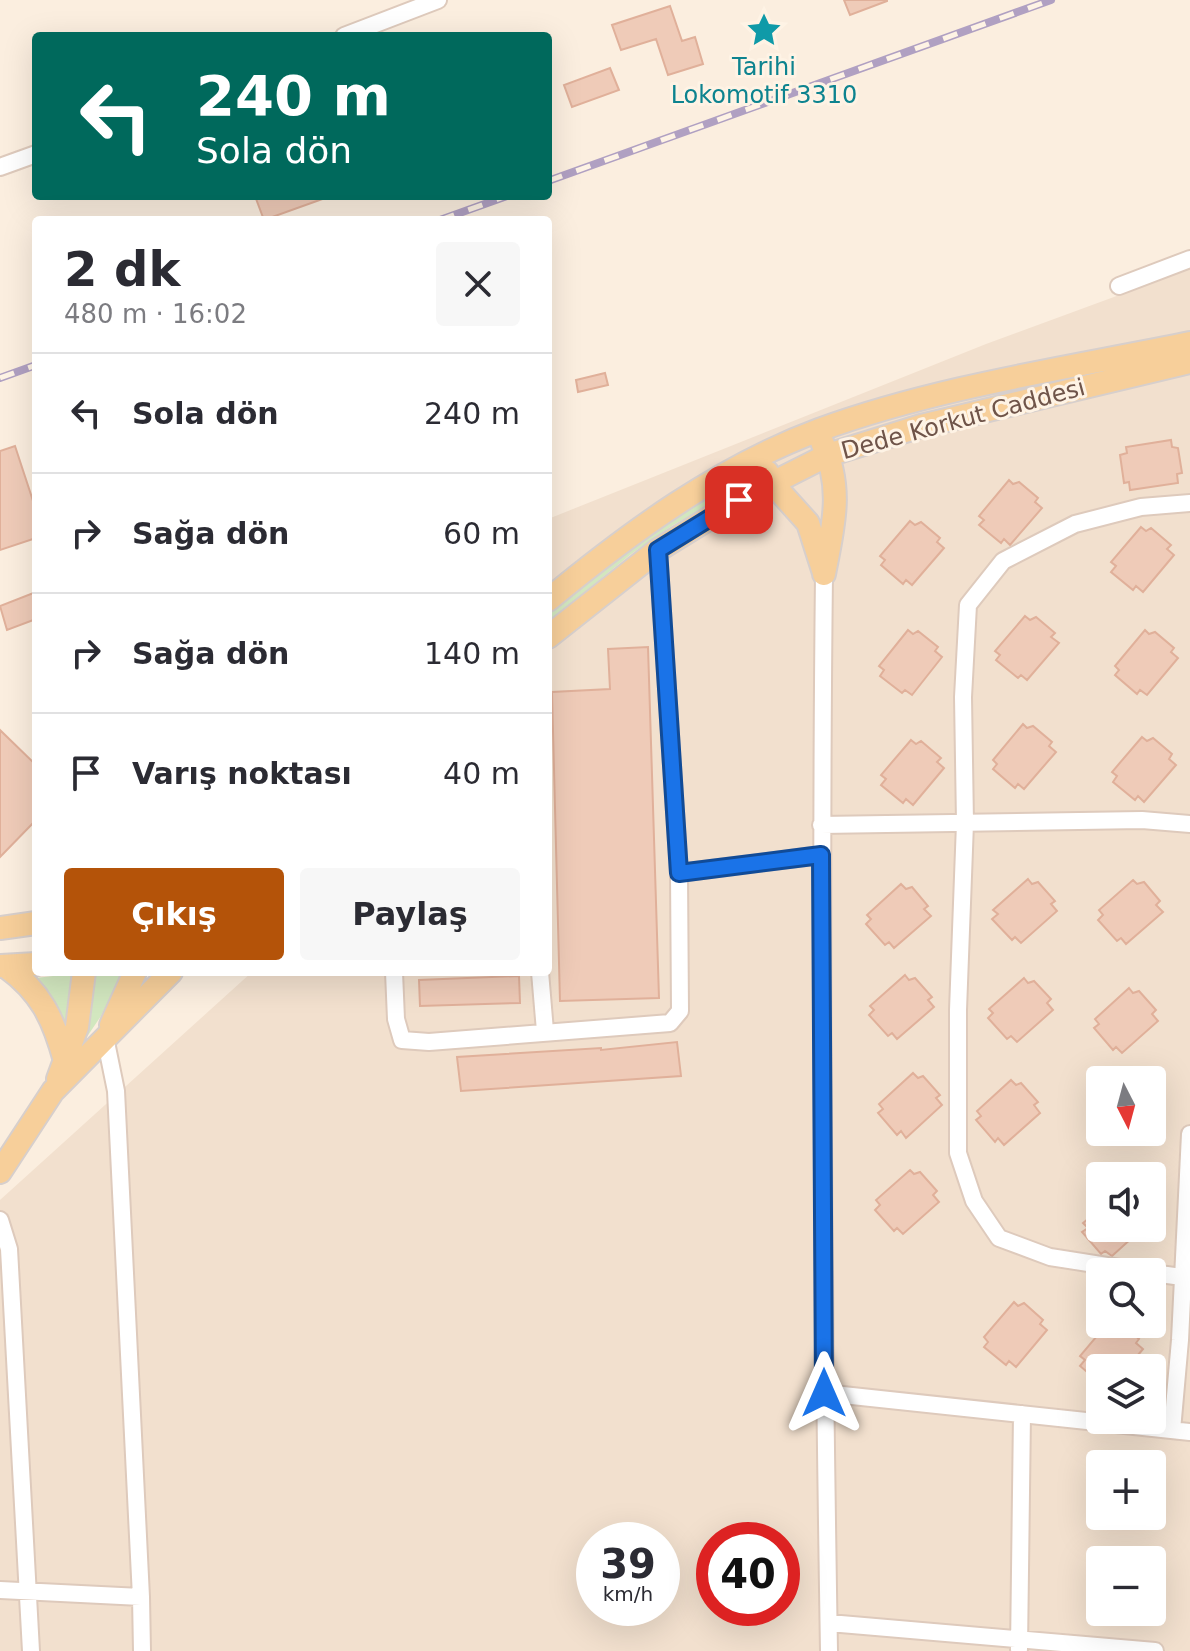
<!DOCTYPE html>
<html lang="tr">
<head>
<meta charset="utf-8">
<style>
  body { margin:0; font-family:"DejaVu Sans",sans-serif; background:#f7f7f7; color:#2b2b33; height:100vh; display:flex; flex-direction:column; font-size:30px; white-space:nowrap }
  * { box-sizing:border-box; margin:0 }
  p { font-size:26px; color:#7c7c81 }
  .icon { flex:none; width:44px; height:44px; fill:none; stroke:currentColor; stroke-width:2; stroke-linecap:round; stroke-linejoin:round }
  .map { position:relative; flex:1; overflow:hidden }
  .panel { position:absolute; left:32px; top:216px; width:520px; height:760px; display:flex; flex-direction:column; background:#fff; border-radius:8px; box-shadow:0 8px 32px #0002 }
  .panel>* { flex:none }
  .banner { position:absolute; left:32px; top:32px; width:520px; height:168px; border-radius:8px; box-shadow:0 8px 32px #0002; background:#00695c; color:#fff; overflow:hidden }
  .needle { width:52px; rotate:174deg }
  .fabs { position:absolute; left:1086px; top:1066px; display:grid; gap:16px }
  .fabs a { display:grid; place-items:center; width:80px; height:80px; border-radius:8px; background:#fff; box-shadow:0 8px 32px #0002; font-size:40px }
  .speed { position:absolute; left:576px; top:1522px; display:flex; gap:16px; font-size:40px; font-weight:700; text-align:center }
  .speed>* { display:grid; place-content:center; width:104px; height:104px; border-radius:50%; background:#fff; box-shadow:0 8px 32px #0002; line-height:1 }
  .speed small { font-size:20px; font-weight:400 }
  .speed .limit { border:12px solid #d22; background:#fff; color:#111 }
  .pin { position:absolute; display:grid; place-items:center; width:68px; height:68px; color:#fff; margin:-34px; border-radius:16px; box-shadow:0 4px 12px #0006 }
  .me { position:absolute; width:88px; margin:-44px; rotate:0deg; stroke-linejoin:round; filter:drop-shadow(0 0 6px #0008) }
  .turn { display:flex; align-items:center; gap:28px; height:168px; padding:0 32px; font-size:36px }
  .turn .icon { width:104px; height:104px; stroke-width:2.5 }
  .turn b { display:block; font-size:56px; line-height:68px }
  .round { display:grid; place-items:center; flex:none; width:84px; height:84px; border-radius:8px; background:#f7f7f7 }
  .overview { display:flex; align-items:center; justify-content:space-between; height:136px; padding:0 32px }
  h1 { font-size:48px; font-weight:800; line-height:60px }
  .button { display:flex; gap:16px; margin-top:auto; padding:16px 32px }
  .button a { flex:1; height:92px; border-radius:8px; background:#b45309; color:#fff; font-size:32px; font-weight:800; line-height:92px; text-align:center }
  .button a+a { background:#f7f7f7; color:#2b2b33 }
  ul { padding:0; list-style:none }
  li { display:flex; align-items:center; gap:24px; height:120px; padding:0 32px; border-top:2px solid #e1e1e2 }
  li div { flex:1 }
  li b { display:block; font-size:30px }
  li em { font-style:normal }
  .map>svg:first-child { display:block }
</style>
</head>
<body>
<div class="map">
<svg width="1190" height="1651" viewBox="0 0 1190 1651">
  <rect width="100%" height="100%" fill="#fbeedf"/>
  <!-- residential -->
  <path fill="#f2e0ce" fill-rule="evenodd" d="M1190 269V1651H0V1200L252 972H548V519L986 344ZM1100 1080H1152V1132H1100ZM1100 1176H1152V1228H1100ZM1100 1272H1152V1324H1100ZM1100 1368H1152V1420H1100ZM1100 1464H1152V1516H1100ZM594 1540H662V1608H594ZM714 1540H782V1608H714ZM1100 1560H1152V1612H1100Z"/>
  <!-- green -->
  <path fill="#d2e7bf" d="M755 471 759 478 673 525 631 554 548 622V611L655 529Z
    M93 972H123L101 1016 72 1059Z
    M70 974 74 979 68 1021H62L36 978Z"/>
  <!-- building -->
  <path fill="#efcbb8" stroke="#e0b09a" stroke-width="2" d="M844 0H887V1L850 15Z
    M670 6 682 41 695 37 703 64 668 75 656 39 621 50 612 25Z
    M610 68 619 90 572 107 564 85Z
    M255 196H328V197L264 220Z
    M605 373 608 385 578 392 576 380Z
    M1171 440 1172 447 1178 448 1182 473 1177 474 1178 483 1130 490 1129 482 1124 483 1120 455 1127 453 1126 447Z
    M15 446 36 510V538L0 550V451Z
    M1009 480 1013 484 1019 482 1038 498 1035 502 1042 508 1010 545 1004 539 1001 543 979 525 984 520 979 516Z
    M910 521 915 525 921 522 940 538 937 542 944 548 912 585 906 580 903 584 881 565 885 560 880 556Z
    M1141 527 1146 531 1151 528 1171 545 1167 549 1174 555 1143 592 1136 586 1133 590 1111 572 1116 566 1111 562Z
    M36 592V619L7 630 0 606Z
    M1025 616 1030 620 1036 617 1055 633 1051 637 1059 643 1027 680 1021 675 1018 678 996 660 1000 655 995 651Z
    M908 630 913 634 918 631 938 647 935 651 942 657 912 695 905 690 902 693 880 676 884 670 879 666Z
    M1145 630 1149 634 1155 632 1174 648 1171 652 1178 658 1147 695 1140 690 1137 694 1115 675 1119 670 1115 666Z
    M648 647 659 998 560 1001 552 692 610 689 608 649Z
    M1023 724 1027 728 1033 726 1052 742 1049 746 1056 752 1024 789 1018 784 1015 788 993 769 997 764 993 760Z
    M0 730 36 765V820L0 857Z
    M1142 737 1147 741 1153 738 1172 754 1169 759 1176 765 1144 802 1138 796 1135 800 1113 782 1117 776 1112 772Z
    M911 740 916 744 921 741 941 758 937 762 944 768 913 805 906 799 903 803 881 785 886 779 881 775Z
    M1028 879 1032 884 1038 882 1055 901 1051 904 1057 911 1021 943 1015 937 1012 940 992 919 998 914 993 910Z
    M1133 880 1137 884 1144 882 1160 901 1156 905 1163 912 1126 944 1121 938 1117 941 1098 920 1103 915 1099 910Z
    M901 884 906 889 912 887 928 906 924 909 931 916 894 948 889 942 885 945 866 924 871 919 867 915Z
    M905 975 909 980 915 978 932 997 928 1000 934 1007 897 1039 892 1033 888 1036 869 1015 874 1010 870 1006Z
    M519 976 520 1003 420 1006 419 980Z
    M1024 978 1028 983 1034 981 1051 999 1047 1003 1053 1010 1017 1042 1011 1036 1007 1039 988 1018 993 1013 989 1009Z
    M1129 988 1133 993 1139 991 1156 1010 1152 1014 1158 1021 1122 1053 1116 1047 1113 1050 1094 1028 1099 1024 1095 1019Z
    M677 1042 681 1076 461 1091 457 1057 601 1048V1050Z
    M913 1073 918 1078 923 1076 940 1095 936 1098 942 1105 906 1138 901 1131 897 1135 878 1113 883 1109 879 1104Z
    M1011 1080 1016 1085 1021 1083 1038 1102 1034 1105 1040 1113 1004 1145 998 1138 995 1142 976 1120 981 1116 977 1111Z
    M910 1170 914 1174 920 1172 937 1191 933 1195 939 1202 903 1234 897 1228 894 1231 875 1210 880 1205 876 1200Z
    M1100 1209V1228H1143L1112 1256 1105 1251 1101 1254 1082 1232 1088 1228 1083 1223Z
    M1014 1302 1018 1306 1024 1303 1043 1320 1040 1324 1047 1330 1016 1367 1009 1361 1006 1365 984 1347 988 1342 984 1337Z
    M1107 1324H1122L1139 1339 1136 1343 1143 1349 1127 1368H1100V1383L1080 1366 1085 1360 1080 1356Z"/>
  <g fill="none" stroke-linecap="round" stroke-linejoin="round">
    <!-- minor casing -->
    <g stroke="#decabc" stroke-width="20">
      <path id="minor" d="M344 36 438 0
        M0 167 36 154
        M1119 286 1190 259
        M824 574C820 933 823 1292 829 1651
        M821 825 1142 820 1190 824
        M679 873 821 855
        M394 972 396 1019 402 1040 429 1042 670 1023 680 1011 679 873 658 550
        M540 972 545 1031
        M105 1037 116 1091 141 1597 142 1651
        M0 1220 9 1249 31 1651
        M1145 1272 1050 1257 999 1238 974 1201 958 1153V1010L965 823 963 697 968 605 1003 561 1075 524 1141 507 1190 503
        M1152 1273 1190 1278
        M824 1393 1190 1432
        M1172 1430 1180 1340 1190 1134
        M0 1590 141 1597
        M829 1623 1155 1651
        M1019 1649 1022 1414"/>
    </g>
    <!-- major casing -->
    <g stroke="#d7cfcc" stroke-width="26">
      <path id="major" d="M822 442C844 488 833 527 824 574
        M767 472 772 483 808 523 824 573
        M548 600C629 533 719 467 819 430 936 387 1068 368 1190 343
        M548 637 658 550 739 500 828 455 921 426 1190 362
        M0 928 36 923
        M1 966 36 964
        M5 966C41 991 54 1020 65 1061
        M111 1025 135 972
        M58 1079 77 1027 84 972
        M0 1172 53 1091 171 972"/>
    </g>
    <!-- minor -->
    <use href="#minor" stroke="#fff" stroke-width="16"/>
    <!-- major -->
    <use href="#major" stroke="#f7cf9a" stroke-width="22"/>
    <!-- rail casing -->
    <g stroke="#b0a0c2" stroke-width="8">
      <path id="rail" d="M548 181 1051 0
        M440 220 507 196
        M0 378 36 365"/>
    </g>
    <!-- rail -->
    <use href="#rail" stroke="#fef3e5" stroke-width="5" stroke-dasharray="15" stroke-linecap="butt"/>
  </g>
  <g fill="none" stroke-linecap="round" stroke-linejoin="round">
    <!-- route casing -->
    <g stroke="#114b97" stroke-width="20">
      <path id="route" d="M739 500 658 550 679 873 821 855 824 1393"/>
    </g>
    <!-- route -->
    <use href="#route" stroke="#1a73e8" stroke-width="14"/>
  </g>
  <!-- icons -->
  <defs>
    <g id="sight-bare" transform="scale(2.76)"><path d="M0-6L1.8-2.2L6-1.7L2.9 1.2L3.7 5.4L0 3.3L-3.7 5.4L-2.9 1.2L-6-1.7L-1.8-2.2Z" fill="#0f9aa8" stroke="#fef3e5" stroke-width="2.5" paint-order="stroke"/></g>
  </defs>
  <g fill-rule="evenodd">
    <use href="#sight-bare" x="764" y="30"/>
  </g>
  <g text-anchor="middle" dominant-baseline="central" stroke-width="6" stroke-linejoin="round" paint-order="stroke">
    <!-- culture labels -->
    <g font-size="24" fill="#0d838f" stroke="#fef3e5">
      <text x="764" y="67">Tarihi<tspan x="764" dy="28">Lokomotif 3310</tspan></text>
    </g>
    <!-- street labels -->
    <g font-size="24" fill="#6f5449" stroke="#fef3e5">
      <text transform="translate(963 419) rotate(-15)">Dede Korkut Caddesi</text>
    </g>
  </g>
</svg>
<div class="fabs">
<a><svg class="needle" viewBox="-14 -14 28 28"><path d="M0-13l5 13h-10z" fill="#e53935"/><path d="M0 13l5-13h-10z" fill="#7c7c81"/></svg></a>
<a><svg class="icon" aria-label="sound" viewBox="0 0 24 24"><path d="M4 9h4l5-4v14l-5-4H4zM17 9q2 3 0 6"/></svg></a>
<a><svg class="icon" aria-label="search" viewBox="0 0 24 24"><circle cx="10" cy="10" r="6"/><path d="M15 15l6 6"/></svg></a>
<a><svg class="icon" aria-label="layers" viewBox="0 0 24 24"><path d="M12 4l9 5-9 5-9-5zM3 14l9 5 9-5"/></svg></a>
<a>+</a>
<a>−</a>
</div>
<div class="speed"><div>39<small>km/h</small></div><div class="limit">40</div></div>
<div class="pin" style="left:739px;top:500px;background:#d93025"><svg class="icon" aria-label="arrive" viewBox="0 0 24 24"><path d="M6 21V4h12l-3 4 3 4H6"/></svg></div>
<svg class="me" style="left:824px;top:1393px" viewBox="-20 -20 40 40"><path d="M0-17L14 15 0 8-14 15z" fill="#1a73e8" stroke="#fff" stroke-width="4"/></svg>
<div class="banner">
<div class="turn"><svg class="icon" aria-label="left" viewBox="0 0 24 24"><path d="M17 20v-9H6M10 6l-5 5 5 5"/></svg><div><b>240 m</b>Sola dön</div></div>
</div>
<section class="panel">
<div class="overview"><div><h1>2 dk</h1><p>480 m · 16:02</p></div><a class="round"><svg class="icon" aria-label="close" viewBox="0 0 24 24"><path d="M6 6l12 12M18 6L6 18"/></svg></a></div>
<ul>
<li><svg class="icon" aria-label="left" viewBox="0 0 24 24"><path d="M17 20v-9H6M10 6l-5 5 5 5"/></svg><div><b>Sola dön</b></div><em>240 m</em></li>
<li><svg class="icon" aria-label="right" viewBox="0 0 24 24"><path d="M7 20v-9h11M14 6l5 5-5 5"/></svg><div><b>Sağa dön</b></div><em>60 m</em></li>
<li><svg class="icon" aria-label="right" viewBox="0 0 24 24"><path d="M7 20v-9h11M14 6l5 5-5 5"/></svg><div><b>Sağa dön</b></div><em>140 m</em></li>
<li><svg class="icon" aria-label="arrive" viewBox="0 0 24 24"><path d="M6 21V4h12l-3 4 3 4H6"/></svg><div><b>Varış noktası</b></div><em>40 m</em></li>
</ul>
<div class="button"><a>Çıkış</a><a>Paylaş</a></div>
</section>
</div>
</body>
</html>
